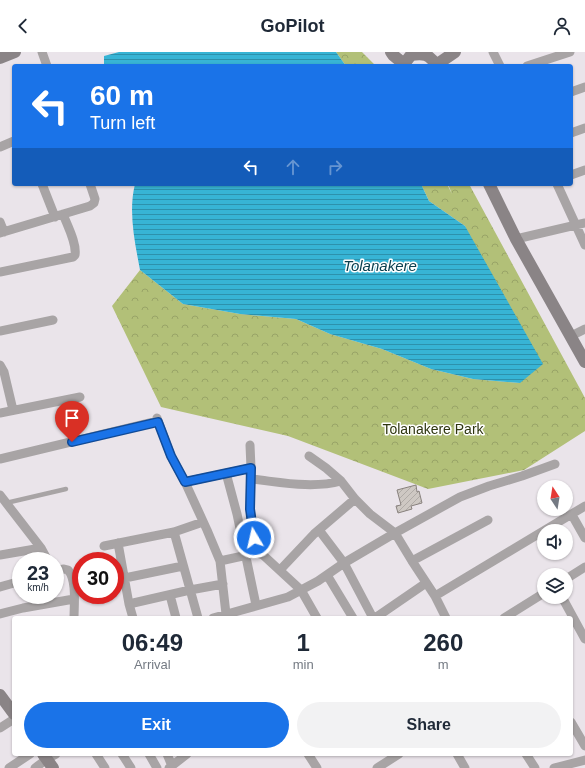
<!DOCTYPE html>
<html lang="en">
<head>
<meta charset="utf-8">
<style>
  body { margin:0; font-family:Arial,sans-serif; background:#f2f2f3; color:#1f2937; height:100vh; display:flex; flex-direction:column; font-size:15px; white-space:nowrap }
  * { box-sizing:border-box; margin:0 }
  p { font-size:13px; color:#747a83 }
  .icon { flex:none; width:22px; height:22px; fill:none; stroke:currentColor; stroke-width:2; stroke-linecap:round; stroke-linejoin:round }
  .map { position:relative; flex:1; overflow:hidden }
  .sheet { position:absolute; left:12px; top:564px; width:561px; height:140px; display:flex; flex-direction:column; background:#fff; border-radius:4px; box-shadow:0 1px 3px #0004 }
  .sheet>* { flex:none }
  .hud { position:absolute; left:12px; top:12px; width:561px; height:122px; border-radius:4px; box-shadow:0 1px 3px #0004; background:#1a73e8; color:#fff; overflow:hidden }
  .needle { width:26px; rotate:348deg }
  .buttons { position:absolute; left:537px; top:428px; display:grid; gap:8px }
  .buttons a { display:grid; place-items:center; width:36px; height:36px; border-radius:50%; background:#fff; box-shadow:0 1px 3px #0004; font-size:20px }
  .speed { position:absolute; left:12px; top:500px; display:flex; gap:8px; font-size:20px; font-weight:700; text-align:center }
  .speed>* { display:grid; place-content:center; width:52px; height:52px; border-radius:50%; background:#fff; box-shadow:0 1px 3px #0004; line-height:1 }
  .speed small { font-size:10px; font-weight:400 }
  .speed .limit { border:6px solid #d22; background:#fff; color:#111 }
  .pin { position:absolute; display:grid; place-items:center; width:34px; height:34px; color:#fff; margin:-41px -17px; border-radius:50% 50% 50% 0; rotate:-45deg; box-shadow:0 0 4px #0007 }
  .pin .icon { rotate:45deg }
  .me { position:absolute; width:44px; margin:-22px; rotate:351deg; stroke-linejoin:round; filter:drop-shadow(0 0 3px #0008) }
  .turn { display:flex; align-items:center; gap:14px; height:84px; padding:0 12px; font-size:18px }
  .turn .icon { width:52px; height:52px; stroke-width:2.5 }
  .turn b { display:block; font-size:28px; line-height:34px }
  .lanes { display:flex; align-items:center; height:38px; padding:0 12px; background:#0003; justify-content:center; gap:20px; direction:ltr }
  .lanes .off { opacity:.35 }
  .eta { display:flex; justify-content:space-evenly; align-items:center; height:68px; text-align:center }
  .eta b { font-size:24px; font-weight:800; line-height:28px }
  .button { display:flex; gap:8px; margin-top:auto; padding:8px 12px }
  .button a { flex:1; height:46px; border-radius:24px; background:#1a73e8; color:#fff; font-size:16px; font-weight:800; line-height:46px; text-align:center }
  .button a+a { background:#f2f2f3; color:#1f2937 }
  header { display:flex; justify-content:space-between; align-items:center; height:52px; padding:0 12px; background:#fff; font-size:18px; font-weight:800 }
  .map>svg:first-child { display:block }
</style>
</head>
<body>
<header><svg class="icon" aria-label="back" viewBox="0 0 24 24"><path d="M15 5l-7 7 7 7"/></svg>GoPilot<svg class="icon" aria-label="person" viewBox="0 0 24 24"><circle cx="12" cy="8" r="4"/><path d="M4 21q1-7 8-7t8 7"/></svg></header>
<div class="map">
<svg width="585" height="716" viewBox="0 0 585 716">
  <defs>
    <pattern id="park-crowns" width="20" height="18" patternUnits="userSpaceOnUse"><rect width="20" height="18" fill="#b2c078"/><path d="M2 6a3 3 0 1 1 6 0M12 15a3 3 0 1 1 6 0" fill="none" stroke="#98a467"/></pattern>
    <pattern id="water-rules" width="6" height="5" patternUnits="userSpaceOnUse"><rect width="6" height="5" fill="#37b4d5"/><path d="M0 2.5h6" fill="none" stroke="#2d91ac"/></pattern>
    <pattern id="building-hatch" width="6" height="6" patternUnits="userSpaceOnUse"><rect width="6" height="6" fill="#cec8c3"/><path d="M-1 1l2-2M0 6l6-6M5 7l2-2" fill="none" stroke="#b0aba7"/></pattern>
  </defs>
  <rect width="100%" height="100%" fill="#eae4ea"/>
  <!-- park -->
  <path fill="url(#park-crowns)" d="M336 0H362L376 14H346Z
    M421 132H447L452 142 448 132H469L585 346V379L524 418 428 437 288 384 161 355 112 254 140 218 183 252 240 262 296 267 330 282 382 297 431 317 473 327 520 331 465 174 429 149Z"/>
  <!-- water -->
  <path fill="url(#water-rules)" d="M119 0H336L346 14H104V4Z
    M135 132H421L429 149 465 174 543 312 520 331 473 327 431 317 382 297 330 282 296 267 240 262 183 252 140 218C135 191 128 160 135 132Z"/>
  <!-- building -->
  <path fill="url(#building-hatch)" stroke="#89827e" d="M416 433 417 440 419 439 422 451 411 454 412 457 398 461 396 454 401 453 397 438Z"/>
  <g fill="none" stroke-linecap="round" stroke-linejoin="round">
    <!-- lane -->
    <path stroke="#a8a4a5" stroke-width="4.5" d="M6 451 66 437"/>
    <!-- street -->
    <path stroke="#a8a4a5" stroke-width="9" d="M42 0 47 14
      M493 0 500 14
      M527 14 570 0
      M571 40 585 35
      M571 81 585 76
      M0 95 14 89
      M571 123 585 118
      M42 132 55 165
      M557 132 585 193
      M0 170 4 180
      M0 181 90 154 94 151 95 147 90 132
      M516 187 585 171
      M0 220 68 206 73 205 75 203C77 191 67 173 63 162
      M0 279 53 268
      M571 284 585 277
      M0 313 4 320 13 358
      M0 361 80 345
      M157 366 171 404 185 430 207 478 220 509 226 562 227 566
      M250 393 251 416 250 457 257 501
      M309 404 326 416 341 429 355 447 370 462 395 481 412 509 435 544 446 566
      M0 407 158 369
      M226 421 237 462 256 553
      M251 427C280 430 312 437 341 429
      M185 430 251 416
      M0 443 41 496 48 509
      M572 463 585 486
      M319 478 344 511 373 566
      M174 480 198 566
      M118 491 129 552 133 566
      M104 494 174 480 203 470
      M0 503 41 496
      M220 509 257 501 263 503 301 538 317 566
      M412 509 488 468
      M280 518 314 482 355 447
      M55 519 64 517 68 518C77 528 74 553 74 566
      M327 523 353 566
      M566 527 585 515
      M115 528 183 514
      M0 535 21 529
      M170 543 176 566
      M435 544 585 454
      M562 545 585 587
      M129 552 190 538 223 532
      M0 562 23 556 74 547
      M213 566 288 545 318 529 344 511 395 481 460 445 489 434 522 424 555 412
      M375 566 426 531
      M504 566 544 541
      M571 670 585 694
      M0 676 14 667
      M96 702 105 716
      M122 702 131 716
      M149 702 157 716
      M167 702 172 714
      M308 702 317 716
      M457 702 465 716
      M526 702 535 716
      M9 716 30 702
      M35 716 47 707 56 702
      M169 716 187 702
      M377 716 399 702
      M554 716 585 708"/>
    <!-- secondary -->
    <path stroke="#8a8486" stroke-width="12" d="M391 0 393 3 404 12
      M0 6 15 0
      M436 13 455 0
      M406 14 404 12 411 3C424 1 429 2 437 14
      M489 132 516 187 585 310
      M0 643 14 662
      M43 702 53 716"/>
  </g>
  <g fill="none" stroke-linecap="round" stroke-linejoin="round">
    <!-- route casing -->
    <g stroke="#114b97" stroke-width="10">
      <path id="route" d="M72 390 158 370 171 404 185 430 251 416 250 457 254 486"/>
    </g>
    <!-- route -->
    <use href="#route" stroke="#1a73e8" stroke-width="7"/>
  </g>
  <g text-anchor="middle" dominant-baseline="central" stroke-width="3" stroke-linejoin="round" paint-order="stroke">
    <!-- park labels -->
    <g font-size="14" fill="#2e350f" stroke="#fff">
      <text x="433" y="377">Tolanakere Park</text>
    </g>
    <!-- water labels -->
    <g font-size="15" font-style="italic" fill="#0a404f" stroke="#fff">
      <text x="380" y="213">Tolanakere</text>
    </g>
  </g>
</svg>
<div class="buttons">
<a><svg class="needle" viewBox="-14 -14 28 28"><path d="M0-13l5 13h-10z" fill="#e53935"/><path d="M0 13l5-13h-10z" fill="#747a83"/></svg></a>
<a><svg class="icon" aria-label="sound" viewBox="0 0 24 24"><path d="M4 9h4l5-4v14l-5-4H4zM17 9q2 3 0 6"/></svg></a>
<a><svg class="icon" aria-label="layers" viewBox="0 0 24 24"><path d="M12 4l9 5-9 5-9-5zM3 14l9 5 9-5"/></svg></a>
</div>
<div class="speed"><div>23<small>km/h</small></div><div class="limit">30</div></div>
<div class="pin" style="left:72px;top:390px;background:#d93025"><svg class="icon" aria-label="arrive" viewBox="0 0 24 24"><path d="M6 21V4h12l-3 4 3 4H6"/></svg></div>
<svg class="me" style="left:254px;top:486px" viewBox="-20 -20 40 40"><circle r="17" fill="#1a73e8" stroke="#fff" stroke-width="3"/><path d="M0-11L8 9 0 5-8 9z" fill="#fff"/></svg>
<div class="hud">
<div class="turn"><svg class="icon" aria-label="left" viewBox="0 0 24 24"><path d="M17 20v-9H6M10 6l-5 5 5 5"/></svg><div><b>60 m</b>Turn left</div></div>
<div class="lanes"><svg class="icon" aria-label="left" viewBox="0 0 24 24"><path d="M17 20v-9H6M10 6l-5 5 5 5"/></svg><svg class="icon off" aria-label="ahead" viewBox="0 0 24 24"><path d="M12 20V5M6 11l6-6 6 6"/></svg><svg class="icon off" aria-label="right" viewBox="0 0 24 24"><path d="M7 20v-9h11M14 6l5 5-5 5"/></svg></div>
</div>
<section class="sheet">
<div class="eta">
<div><b>06:49</b><p>Arrival</p></div>
<div><b>1</b><p>min</p></div>
<div><b>260</b><p>m</p></div>
</div>
<div class="button"><a>Exit</a><a>Share</a></div>
</section>
</div>
</body>
</html>
